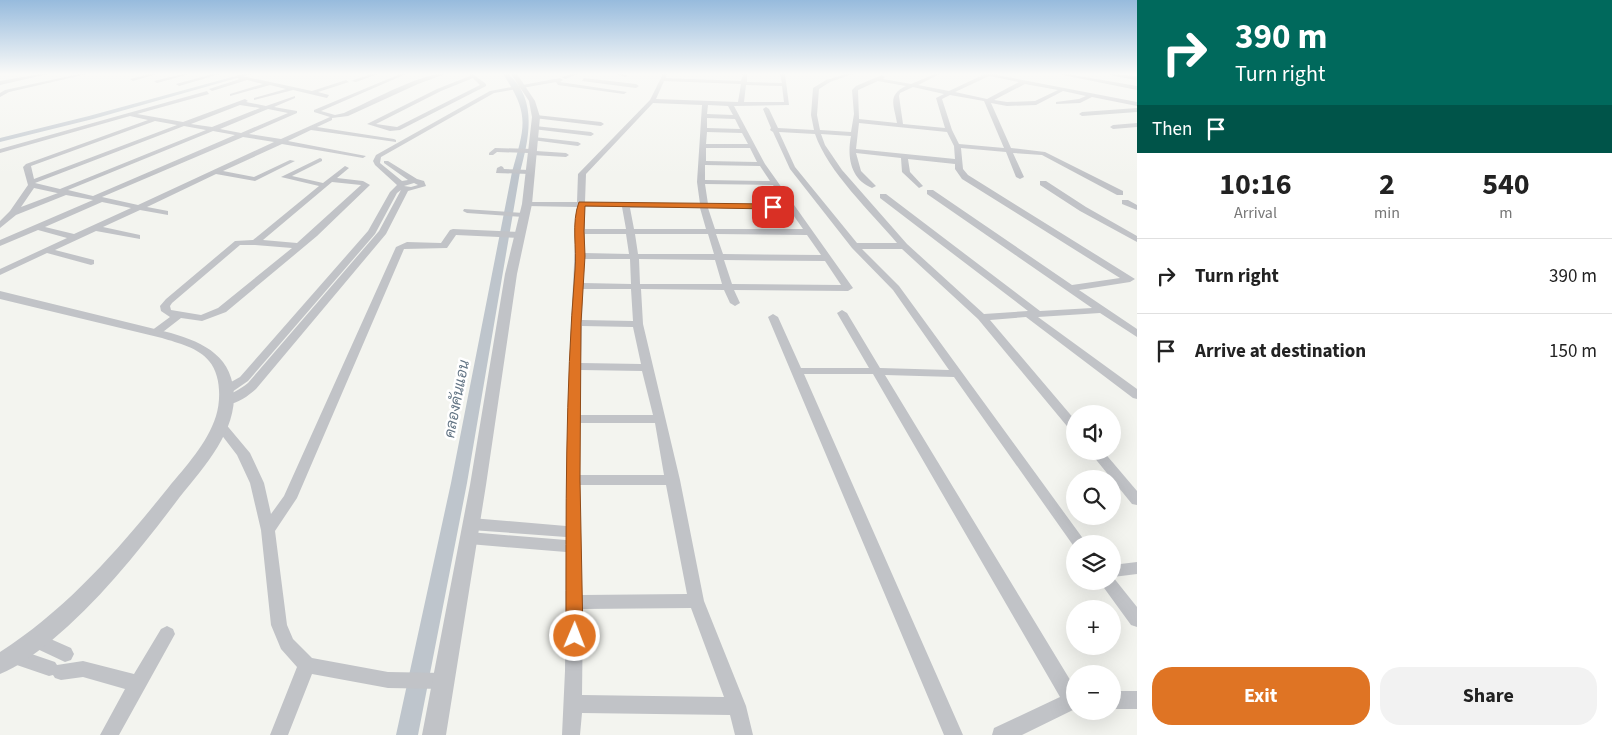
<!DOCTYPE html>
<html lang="en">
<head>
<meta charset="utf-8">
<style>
  body { margin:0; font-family:"Source Sans 3",Sarabun,sans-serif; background:#f2f2f2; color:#222; height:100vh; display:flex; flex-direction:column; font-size:19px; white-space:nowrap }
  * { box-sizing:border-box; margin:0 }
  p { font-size:16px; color:#767676 }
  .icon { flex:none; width:28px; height:28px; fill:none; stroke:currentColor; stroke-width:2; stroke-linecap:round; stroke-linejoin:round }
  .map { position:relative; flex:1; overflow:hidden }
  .side { display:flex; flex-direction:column; background:#fff; width:475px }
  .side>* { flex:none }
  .hud { background:#00695c; color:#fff; overflow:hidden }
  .fabs { position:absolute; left:1066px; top:405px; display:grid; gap:10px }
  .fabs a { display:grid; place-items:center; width:55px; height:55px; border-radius:50%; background:#fff; box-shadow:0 5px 20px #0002; font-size:25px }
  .pin { position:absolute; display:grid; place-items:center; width:42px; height:42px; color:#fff; margin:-21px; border-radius:10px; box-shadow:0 2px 8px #0006 }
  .me { position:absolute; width:55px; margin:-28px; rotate:1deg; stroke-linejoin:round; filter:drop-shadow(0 0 4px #0008) }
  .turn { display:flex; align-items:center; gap:18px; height:105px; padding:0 15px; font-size:22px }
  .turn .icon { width:65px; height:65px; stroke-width:2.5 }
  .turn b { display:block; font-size:35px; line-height:42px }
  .then { display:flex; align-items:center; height:48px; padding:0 15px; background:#0003; gap:10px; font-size:19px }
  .eta { display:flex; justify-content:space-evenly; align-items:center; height:85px; text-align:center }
  .eta b { font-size:30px; font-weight:700; line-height:35px }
  .cta { display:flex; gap:10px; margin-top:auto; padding:10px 15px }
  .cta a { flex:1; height:58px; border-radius:20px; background:#df7424; color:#fff; font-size:20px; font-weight:700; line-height:58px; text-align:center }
  .cta a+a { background:#f2f2f2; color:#222 }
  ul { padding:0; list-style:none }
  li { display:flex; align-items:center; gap:15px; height:75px; padding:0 15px; border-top:1px solid #e0e0e0 }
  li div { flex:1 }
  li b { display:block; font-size:19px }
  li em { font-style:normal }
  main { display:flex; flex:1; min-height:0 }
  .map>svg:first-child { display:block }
</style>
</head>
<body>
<main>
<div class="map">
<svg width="1137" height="735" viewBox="0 0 1137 735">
  <rect width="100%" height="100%" fill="#f3f4ef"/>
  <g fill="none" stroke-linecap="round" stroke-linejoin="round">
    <!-- canal -->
    <path fill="#bec5cc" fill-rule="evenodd" d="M243 74H251L93 119 0 142V138L89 116Z
      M503 74H508C538 99 529 139 520 172L467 483 418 735H396L451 483 512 172C525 126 530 114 503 74Z"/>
    <!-- minor -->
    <path fill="#c1c3c7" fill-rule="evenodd" d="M40 74H48L0 85V81Z
      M79 74H87L9 92 0 97V93L5 90Z
      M150 74H157L133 81 130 79Z
      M183 74H190L157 83 154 81Z
      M213 74H220L179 86 176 84Z
      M371 74H378L356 82 351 81Z
      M400 74H406L321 111 335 115 344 113C365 104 425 71 445 74L418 84 348 116 332 118V120L317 127 394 139 396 140V142L311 130 288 141 366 156 363 158 282 144 223 171 254 177 290 160 295 161 255 181 216 174 147 207 168 211V215L140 210 103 227 140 235V239L96 231 55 250 94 260V264L91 265 47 253 0 275V269L67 238 38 230 0 246V240L93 200 66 195 16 215 0 228V221L10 211 28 185 23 167 26 164 148 120 130 116 0 153V149L207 91 209 94 137 114 183 122 245 99 248 101 246 102 266 106 295 96V98L274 107 297 111V113L249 134 281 139 330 117 314 112V110ZM240 105 260 108 212 127 191 124ZM268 109 288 113 241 133 220 129ZM155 121 177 125 34 179 31 166ZM184 126 206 130 60 189 35 183ZM213 131 235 135 93 196 68 190ZM243 137 274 142 138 205 102 197ZM34 188 57 193H58L21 207ZM102 202 131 208 74 234 45 227Z
      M469 74H473L486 84V86L400 130 390 131 367 124 437 89 470 76ZM473 78 480 85 397 127 376 124 441 91Z
      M571 74H578L565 79 562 77Z
      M615 74 628 75 625 77Z
      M663 74H667L666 78 741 81 743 74H747V82L782 83 780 74H785L789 105 734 106 765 164 853 288 848 291 734 290 740 303 735 306 730 303 724 290 641 289 643 324 680 480 704 601 746 706 753 735H735L730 715 582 713 580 735H562L565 671 566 552 469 544 464 542 462 538 464 534 469 532 566 540V537L471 530 466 528 464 524 466 520 471 518 566 526 571 323 577 207 527 206 523 204 527 202H577L578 174 650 100ZM664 81 741 84 738 102 656 99ZM746 85 782 86 784 102H744ZM653 103 702 105 697 182 700 204 585 202 586 174ZM708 105 728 106 733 115 707 114ZM707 118 735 119 740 129 707 128ZM707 132 742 133 748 144H706ZM706 148H750L757 162 706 161ZM705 165 760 166 770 181 705 180ZM705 184 773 185 786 205 708 204ZM585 207H622L626 229H585ZM630 208H700L706 229H634ZM708 208 789 209 803 229H715ZM585 234H626L629 254 584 253ZM635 234H708L714 254H638ZM716 234 807 235 821 255 723 254ZM584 259H630L631 284 583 283ZM639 259 715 260 722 284H640ZM724 260 825 261 841 285 732 284ZM583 289H631L633 321 582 320ZM582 326 633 327 641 364 581 363ZM581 370 642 371 653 415H580ZM580 423H655L664 475H580ZM580 485H666L687 594 582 595ZM691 608 724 697 582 695 583 609Z
      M846 74H853L830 82 819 89 817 115 820 130 851 132 854 114 852 90 856 86 882 75 885 77 883 79 911 84 935 74H940L918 85 949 91 983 75 982 74H992L1137 102V106L1092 97 1080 103 1056 104V102L1079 99 1086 96 1063 91 1036 105 1007 106 991 103 1011 148 1045 152 1123 191V195H1117L1042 155 1013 153 1024 177 1020 179 1016 177 1006 152 961 148 963 169 968 175 1135 279 1130 282 1079 290 1137 329V337L1100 313 1038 317 1137 389V399L1133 398 1026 317 990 320 1075 420V432L1071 431 978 319 902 249H862L899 286 1087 544H1075V548L954 377 885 375 1075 688V709L1022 735H992L994 728 1060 697 873 374H804L963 735H944L768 317 773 314 778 317 801 368H869L837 313 842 310 847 313 880 368 949 370 893 290 852 248 790 169 773 132 770 130 771 128 763 109 766 107 769 109 778 128 814 130 811 115 813 88 826 80ZM989 76 1019 82 987 99 955 92ZM878 81 906 86C887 95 894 105 897 123L859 119 858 90ZM1025 84 1058 90 1035 101 1007 102 994 100ZM913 87 944 94 936 98 945 128 903 124 899 96 900 93ZM950 95 984 101 1004 148 959 144 952 130 942 99ZM859 123 947 132 954 146 955 159 856 149ZM779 132 815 134C828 172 871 212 897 243H857L795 167ZM821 134 851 136C847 156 850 179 872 188L876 186 861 171 856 153 901 158 902 172 919 188 923 186 910 172 908 159 955 164V169L962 179 1120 278 1072 285 933 190H927V194L1092 308 1040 311 886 194H880V198L1028 311 984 314 907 244 842 170 825 145Z
      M1058 74H1067L1137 86V90Z
      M1110 74 1137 76V80L1113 76Z
      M238 75 312 91 346 80 349 82 318 92 329 95 327 98 293 90 254 100V98L286 89 270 85 230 96V94L263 84 247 80 212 91 209 89 240 79 235 77Z
      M560 78 563 80 560 82 627 92 624 94 558 85 556 82 494 93 381 157 380 163 402 181 408 180 384 163V161H388L417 179 424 181 426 186 408 191 386 234 256 389C248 396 235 406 224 404L222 401C228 394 240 390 248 383L379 231 401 190 397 193 375 234 248 381 232 392H224L222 389 224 386 240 377 368 231 390 192 397 185 375 165 373 161 376 155 490 91ZM414 183 418 185 411 187 404 186Z
      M584 78 636 84 639 86 636 88 582 81Z
      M1137 108V112L1082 116 1079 114 1082 112Z
      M536 115 601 122 604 124 601 126 534 118 533 117Z
      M1137 123V127L1113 129 1110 127 1113 125Z
      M535 126 591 132 594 134 591 136 533 129 532 128Z
      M534 137 578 142 581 144 578 146 532 140 531 139Z
      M495 148 533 149 536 151 566 153 569 155 566 157 532 155 529 153 497 152 493 155H489V153Z
      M320 158 322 159V161L292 176 323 183 345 166 349 168 337 178 363 181 370 185 317 236 226 312 202 321 181 318 159 335H151L150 333 151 331 170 317 161 311 160 306 166 299 235 241 253 240 319 186 281 177ZM332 182 361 185 297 243 263 240ZM240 245H255L292 248 218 308 201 315 171 310 170 306 172 303Z
      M501 166 503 167 504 169 530 170 534 172 530 174 496 173 497 168Z
      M1040 181H1046L1086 207 1137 236V242L1080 211 1040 185Z
      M1122 200H1128L1137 205V210L1122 204Z
      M464 209 524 213 528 215 524 217 467 213 463 211Z
      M453 229 520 232 524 235 520 238 456 235 447 248 404 249 297 498 275 531 287 625 293 639 312 658 388 672 444 673 450 675 453 681 450 687 444 689 388 688 312 674 288 735H270L297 667 281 649 271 625 261 530 250 483 237 455 214 425 216 422H224L250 453 264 483 271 514 284 496 396 247 407 242 441 243 450 230Z
      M1089 451H1103L1137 491V505L1132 504Z
      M1137 562V574L1113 577 1137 607V627L1131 625 1099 581H1112V565Z
      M167 626 173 629 175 634 119 735H100L125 689 83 677 61 680 55 678 53 675 49 676 8 662 5 656 8 650 14 648 55 662 57 665 83 661 134 674 161 629Z
      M37 633 71 648 74 654 71 660 65 662 31 646 29 641 31 636Z
      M1112 691H1137V709H1112Z"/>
    <!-- tertiary -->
    <path fill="#c1c3c7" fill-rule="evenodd" d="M511 74H517L535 101 540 117 532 204 517 274 486 485 446 735H422L470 485 505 274 522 204 532 117 529 101Z
      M0 291 171 333C205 343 234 357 234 398 233 438 199 472 176 502 138 552 99 601 51 641 36 653 18 667 0 674V652C67 609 118 550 168 488 186 466 207 444 216 416 221 400 221 375 209 361 199 348 178 343 162 338L0 299Z"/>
  </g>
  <!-- sky -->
  <linearGradient id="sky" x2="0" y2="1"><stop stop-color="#97bbdd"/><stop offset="0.42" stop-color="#fafaf8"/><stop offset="1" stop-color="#fafaf8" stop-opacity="0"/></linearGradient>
  <rect width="1137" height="176" fill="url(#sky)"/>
  <!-- route -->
  <path fill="#df7424" stroke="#914b17" d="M579 202 773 204 777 207 773 209 585 206 584 231 585 256 581 323 580 480 583 636 581 642 575 644 569 642 566 636C566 514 565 392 575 270 577 249 571 223 579 202Z"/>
  <g text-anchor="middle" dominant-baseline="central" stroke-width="5" stroke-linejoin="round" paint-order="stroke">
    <!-- water labels -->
    <g font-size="15" font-style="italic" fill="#637585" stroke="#fff">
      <text transform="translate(457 399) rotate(-79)">คลองคันแอน</text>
    </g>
  </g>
</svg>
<div class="fabs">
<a><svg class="icon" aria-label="sound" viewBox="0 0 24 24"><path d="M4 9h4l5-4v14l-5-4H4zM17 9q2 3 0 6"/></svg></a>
<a><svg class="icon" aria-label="search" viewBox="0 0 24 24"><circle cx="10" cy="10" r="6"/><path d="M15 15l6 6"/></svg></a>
<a><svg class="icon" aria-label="layers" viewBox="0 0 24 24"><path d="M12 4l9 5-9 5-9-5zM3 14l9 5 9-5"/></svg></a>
<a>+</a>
<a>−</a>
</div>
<div class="pin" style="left:773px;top:207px;background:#d93025"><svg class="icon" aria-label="arrive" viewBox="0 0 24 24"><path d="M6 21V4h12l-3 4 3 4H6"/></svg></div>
<svg class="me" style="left:575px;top:636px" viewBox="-20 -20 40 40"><circle r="17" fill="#df7424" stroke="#fff" stroke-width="3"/><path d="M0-11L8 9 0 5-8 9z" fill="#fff"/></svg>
</div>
<section class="side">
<div class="hud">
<div class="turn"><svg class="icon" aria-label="right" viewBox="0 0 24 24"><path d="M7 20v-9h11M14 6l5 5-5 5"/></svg><div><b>390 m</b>Turn right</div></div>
<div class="then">Then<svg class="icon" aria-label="arrive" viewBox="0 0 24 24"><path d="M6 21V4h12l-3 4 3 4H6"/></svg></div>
</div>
<div class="eta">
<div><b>10:16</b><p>Arrival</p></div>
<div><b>2</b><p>min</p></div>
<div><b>540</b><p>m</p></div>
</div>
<ul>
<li><svg class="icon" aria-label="right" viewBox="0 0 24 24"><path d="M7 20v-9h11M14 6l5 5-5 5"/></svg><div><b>Turn right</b></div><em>390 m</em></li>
<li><svg class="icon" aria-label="arrive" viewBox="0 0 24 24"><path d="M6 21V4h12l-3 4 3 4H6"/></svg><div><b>Arrive at destination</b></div><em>150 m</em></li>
</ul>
<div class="cta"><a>Exit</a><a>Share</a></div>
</section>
</main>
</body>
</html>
